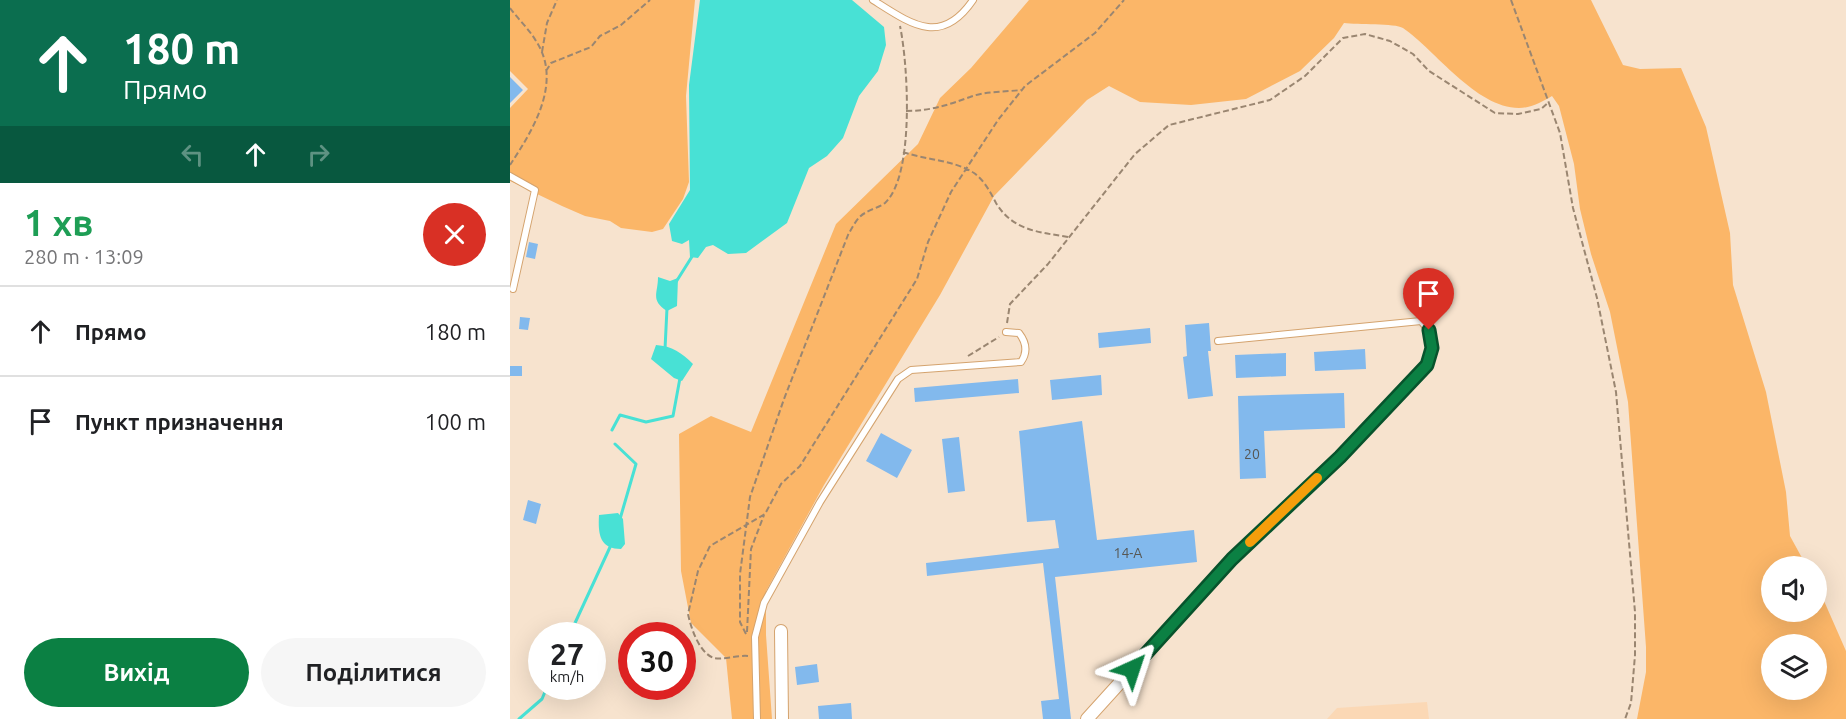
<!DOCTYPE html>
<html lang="uk">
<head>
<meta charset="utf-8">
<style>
  body { margin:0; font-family:Ubuntu,sans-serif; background:#f6f6f6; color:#202124; height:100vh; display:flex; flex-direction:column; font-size:22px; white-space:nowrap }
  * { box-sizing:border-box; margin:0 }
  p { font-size:20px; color:#757577 }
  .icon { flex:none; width:33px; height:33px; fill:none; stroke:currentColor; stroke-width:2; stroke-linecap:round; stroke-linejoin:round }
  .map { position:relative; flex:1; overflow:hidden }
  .sheet { display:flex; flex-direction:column; background:#fff; width:510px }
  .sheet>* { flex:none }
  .hud { background:#0b6e4f; color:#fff; overflow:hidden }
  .buttons { position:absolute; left:1251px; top:556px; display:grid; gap:12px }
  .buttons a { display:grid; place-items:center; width:66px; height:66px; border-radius:50%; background:#fff; box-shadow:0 6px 24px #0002; font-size:30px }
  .speed { position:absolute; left:18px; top:622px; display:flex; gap:12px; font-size:30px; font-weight:700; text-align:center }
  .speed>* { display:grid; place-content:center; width:78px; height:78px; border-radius:50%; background:#fff; box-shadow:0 6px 24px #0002; line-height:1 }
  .speed small { font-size:15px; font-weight:400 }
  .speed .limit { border:9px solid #d22; background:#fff; color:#111 }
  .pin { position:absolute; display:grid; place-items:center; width:51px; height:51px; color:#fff; margin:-62px -26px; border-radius:50% 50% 50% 0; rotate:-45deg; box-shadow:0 0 6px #0007 }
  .pin .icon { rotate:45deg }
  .me { position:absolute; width:66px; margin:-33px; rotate:42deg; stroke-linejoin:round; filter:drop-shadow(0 0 4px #0008) }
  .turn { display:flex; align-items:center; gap:21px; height:126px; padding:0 24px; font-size:27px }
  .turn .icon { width:78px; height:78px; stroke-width:2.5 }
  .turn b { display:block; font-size:42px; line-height:51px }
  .lanes { display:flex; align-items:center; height:57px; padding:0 24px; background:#0003; justify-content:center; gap:30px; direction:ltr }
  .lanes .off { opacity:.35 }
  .round { display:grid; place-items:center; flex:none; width:63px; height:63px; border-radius:32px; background:#f6f6f6 }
  .overview { display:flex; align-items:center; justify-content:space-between; height:102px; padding:0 24px }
  h1 { font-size:36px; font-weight:600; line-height:45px; color:#1e9e55 }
  .primary-button { display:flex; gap:12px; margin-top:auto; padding:12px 24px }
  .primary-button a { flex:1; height:69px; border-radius:36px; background:#0b8043; color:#fff; font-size:24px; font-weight:600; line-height:69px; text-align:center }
  .primary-button a+a { background:#f6f6f6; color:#202124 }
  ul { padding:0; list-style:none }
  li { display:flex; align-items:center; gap:18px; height:90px; padding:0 24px; border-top:2px solid #e0e0e0 }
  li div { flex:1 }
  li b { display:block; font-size:22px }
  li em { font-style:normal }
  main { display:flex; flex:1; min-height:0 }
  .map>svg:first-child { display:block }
</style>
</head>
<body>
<main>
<section class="sheet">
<div class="hud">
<div class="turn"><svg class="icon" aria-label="ahead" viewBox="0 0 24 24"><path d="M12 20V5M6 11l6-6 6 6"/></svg><div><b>180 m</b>Прямо</div></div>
<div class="lanes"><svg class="icon off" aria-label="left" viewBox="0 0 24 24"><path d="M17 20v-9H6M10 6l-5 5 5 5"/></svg><svg class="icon" aria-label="ahead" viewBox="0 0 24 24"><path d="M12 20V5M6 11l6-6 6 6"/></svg><svg class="icon off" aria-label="right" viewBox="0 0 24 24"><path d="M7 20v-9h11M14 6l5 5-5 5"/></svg></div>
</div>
<div class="overview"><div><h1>1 хв</h1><p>280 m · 13:09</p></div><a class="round" style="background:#d93025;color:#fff"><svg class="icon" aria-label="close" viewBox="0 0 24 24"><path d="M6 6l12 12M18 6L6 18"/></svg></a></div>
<ul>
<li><svg class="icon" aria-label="ahead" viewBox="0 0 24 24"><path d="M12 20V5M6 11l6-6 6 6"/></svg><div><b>Прямо</b></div><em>180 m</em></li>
<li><svg class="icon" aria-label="arrive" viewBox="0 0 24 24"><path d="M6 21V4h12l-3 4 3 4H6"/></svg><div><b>Пункт призначення</b></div><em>100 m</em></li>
</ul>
<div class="primary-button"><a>Вихід</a><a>Поділитися</a></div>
</section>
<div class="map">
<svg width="1336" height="719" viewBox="0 0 1336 719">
  <rect width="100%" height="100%" fill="#f7e3ce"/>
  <!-- built -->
  <path fill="#fbd8b5" d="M917 702 919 719H817L827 708Z"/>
  <!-- green -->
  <path fill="#fbb668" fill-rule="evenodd" d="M0 0H185L176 96 179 182 173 199 153 229 142 232 111 228 100 221 75 216 52 206 0 181V108L18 89 0 71Z
    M519 0H1081L1113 65 1130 69 1171 68 1196 127 1220 233 1223 285 1256 392 1276 492 1280 536 1297 567H1262V612H1306L1307 585 1336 651V719H1127L1136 672V647L1118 402 1100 312 1081 254 1070 209 1064 164 1049 106 1042 96C1032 102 1021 108 1009 108 966 108 925 50 893 28 885 23 847 25 834 23L824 38 790 71 736 99 681 105 630 102 599 86 577 100 484 196 430 295 314 485 256 591V635L262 719H222L216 658 181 623 171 571 169 434 201 416 241 432 326 224 408 144 430 98 461 68ZM1262 645H1306V690H1262Z"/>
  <!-- water -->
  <path fill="#48e1d5" d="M190 0H342L374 27 376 45 368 71 349 96 333 138 317 156 299 168 277 223 236 253 218 254 203 245 196 247 188 258 180 257 179 240 172 244 162 241 159 224 180 190 179 85Z
    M148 277 160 281 168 278 167 306 157 311C140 300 148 294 148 277Z
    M146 345C162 346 172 353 183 364L172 381 164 378 141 359Z
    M108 513 113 519 115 544 111 549C89 549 88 533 89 515Z"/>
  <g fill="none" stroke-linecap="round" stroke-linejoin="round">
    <!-- stream -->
    <path stroke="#48e1d5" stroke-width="3" d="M166 282 183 255
      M155 349 157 308
      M102 430 110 415 136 422 163 416 170 378
      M105 444 126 464 110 519
      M59 636 101 545
      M9 719 32 699 37 687"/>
  </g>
  <!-- building -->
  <path fill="#82b9ed" d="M0 77 13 90 0 103Z
    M19 242 28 244 25 259 16 257Z
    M10 317 20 318 18 330 9 329Z
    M699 323 701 351H698L703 396 678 399 673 357 677 356 675 325Z
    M640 328 641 343 589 348 588 333Z
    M855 349 856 369 805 371 804 352Z
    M776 353V376L726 378 725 355Z
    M0 366H12V376H0Z
    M591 375 592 395 542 400 540 380Z
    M508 379 509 393 405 402 404 388Z
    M834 393 835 428 754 431 756 478 730 479 728 396Z
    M572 421 587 540 684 530 687 562 545 577 561 719H533L531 701 549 699 533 563 417 576 416 563 549 548 545 520 517 522 509 431Z
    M371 433 402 450 387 478 356 461Z
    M449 437 455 491 438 493 432 439Z
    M18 500 31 504 26 524 13 520Z
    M307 664 309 682 287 685 285 667Z
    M341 703 342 719H309L308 706Z"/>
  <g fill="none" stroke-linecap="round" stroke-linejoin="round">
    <!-- lane casing -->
    <g stroke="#d4a36e" stroke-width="8">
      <path id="lane" d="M363 0C401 24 431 47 463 0
        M0 176 25 190 3 289
        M708 341 911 321C924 335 922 348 917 365L830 457
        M247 719 245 637 254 603 310 502 388 379 401 370 511 362C518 352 516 342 509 333L496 332"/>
    </g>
    <!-- street casing -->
    <g stroke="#d4a36e" stroke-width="14">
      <path id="street" d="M271 631 272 719
        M577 719 722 559 830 457"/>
    </g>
    <!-- path -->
    <path stroke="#9a8671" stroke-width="2" stroke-dasharray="6 3" stroke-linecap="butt" d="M1001 0 1050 133 1063 208 1087 298 1106 392 1125 612V655L1121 703 1115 719
      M0 8C8 19 19 29 26 41 53 82 23 130 0 165
      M32 52 37 23 47 0
      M36 71 41 63 81 47 90 36 111 25 140 0
      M396 111C420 111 438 105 460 97 475 91 495 92 511 90
      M393 152C416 160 444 160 464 173 474 180 481 193 486 203 503 231 529 232 558 237
      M497 323 500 304 538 264 625 154 659 125 760 100 795 76 833 38 855 34 880 41 903 54 919 71 985 113 1008 114 1031 109 1039 102
      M458 356 489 337
      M237 632 241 549 254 515
      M236 634 230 622V574L240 497 274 399 338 235C342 228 347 217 355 213 361 209 370 207 375 203 405 175 398 64 390 26
      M238 656C228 655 214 660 204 658 189 653 181 628 178 614L188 571 200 546 255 514 271 484 290 466 407 279 418 242 441 192 488 120 515 86 585 33 614 0"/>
    <!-- lane -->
    <use href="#lane" stroke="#fff" stroke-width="6"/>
    <!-- street -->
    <use href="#street" stroke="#fff" stroke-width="12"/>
  </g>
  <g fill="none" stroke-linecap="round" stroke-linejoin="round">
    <!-- route casing -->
    <g stroke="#07532c" stroke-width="15">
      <path id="route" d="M622 669 722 559 830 457 917 365 922 348 919 330"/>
    </g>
    <!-- route -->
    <use href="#route" stroke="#0b8043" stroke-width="10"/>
    <!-- slow -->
    <path stroke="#f59e0b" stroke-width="10" d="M740 542 807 478"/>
  </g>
  <g text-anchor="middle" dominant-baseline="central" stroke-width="4.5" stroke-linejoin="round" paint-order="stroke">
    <!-- number labels -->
    <g font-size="14" fill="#575652">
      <text x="742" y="454">20</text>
      <text x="618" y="553">14-А</text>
    </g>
  </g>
</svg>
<div class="buttons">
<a><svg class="icon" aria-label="sound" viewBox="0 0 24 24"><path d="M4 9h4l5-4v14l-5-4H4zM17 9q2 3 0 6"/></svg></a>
<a><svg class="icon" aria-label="layers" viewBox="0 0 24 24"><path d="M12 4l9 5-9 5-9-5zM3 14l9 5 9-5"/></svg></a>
</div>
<div class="speed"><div>27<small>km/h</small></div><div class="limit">30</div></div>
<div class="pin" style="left:919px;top:330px;background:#d93025"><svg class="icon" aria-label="arrive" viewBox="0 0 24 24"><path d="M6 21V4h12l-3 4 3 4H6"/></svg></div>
<svg class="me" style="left:622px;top:669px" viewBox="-20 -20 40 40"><path d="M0-17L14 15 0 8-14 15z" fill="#0b8043" stroke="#fff" stroke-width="4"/></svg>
</div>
</main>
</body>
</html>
